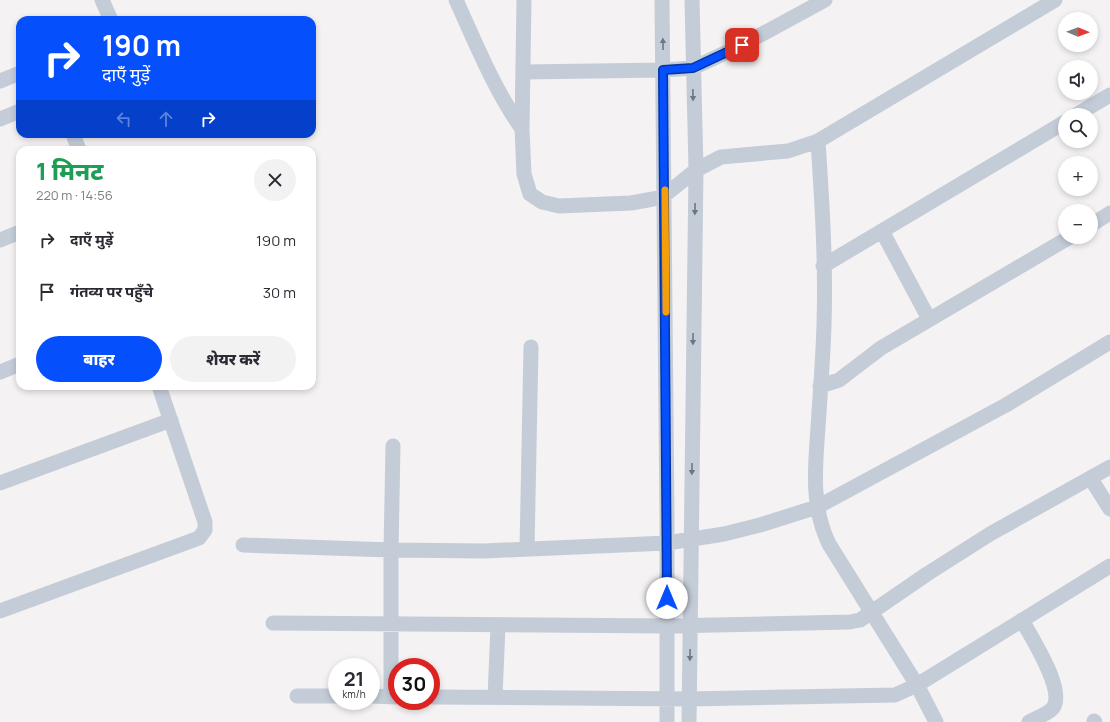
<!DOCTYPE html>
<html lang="hi">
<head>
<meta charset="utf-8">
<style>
  body { margin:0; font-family:Manrope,"Noto Sans Devanagari",sans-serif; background:#f2f2f3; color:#2b2b33; height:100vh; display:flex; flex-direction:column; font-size:15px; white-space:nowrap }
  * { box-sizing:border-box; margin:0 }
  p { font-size:13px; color:#7c7c81 }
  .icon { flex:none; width:22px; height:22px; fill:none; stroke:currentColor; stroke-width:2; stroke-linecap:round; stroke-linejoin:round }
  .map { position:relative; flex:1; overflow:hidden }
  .sheet { position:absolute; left:16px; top:146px; width:300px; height:244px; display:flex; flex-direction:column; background:#fff; border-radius:12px; box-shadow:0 2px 6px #0003 }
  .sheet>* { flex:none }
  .banner { position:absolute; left:16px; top:16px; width:300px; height:122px; border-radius:12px; box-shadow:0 2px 6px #0003; background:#0550fc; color:#fff; overflow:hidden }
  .needle { width:26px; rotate:91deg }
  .controls { position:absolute; left:1058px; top:12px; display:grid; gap:8px }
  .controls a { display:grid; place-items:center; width:40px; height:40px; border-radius:50%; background:#fff; box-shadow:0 2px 6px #0003; font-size:20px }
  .speed { position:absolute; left:328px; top:658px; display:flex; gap:8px; font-size:20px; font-weight:700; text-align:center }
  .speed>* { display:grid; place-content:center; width:52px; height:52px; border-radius:50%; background:#fff; box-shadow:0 2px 6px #0003; line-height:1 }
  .speed small { font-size:10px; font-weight:400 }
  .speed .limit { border:6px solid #d22; background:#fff; color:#111 }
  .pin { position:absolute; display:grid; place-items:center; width:34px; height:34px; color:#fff; margin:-17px; border-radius:8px; box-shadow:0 2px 6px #0006 }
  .me { position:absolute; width:44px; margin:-22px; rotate:0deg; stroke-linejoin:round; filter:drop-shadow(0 0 3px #0008) }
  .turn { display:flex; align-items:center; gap:14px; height:84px; padding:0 20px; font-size:18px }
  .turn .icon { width:52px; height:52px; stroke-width:2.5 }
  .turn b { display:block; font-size:28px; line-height:34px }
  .lanes { display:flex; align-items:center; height:38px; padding:0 20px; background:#0003; justify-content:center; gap:20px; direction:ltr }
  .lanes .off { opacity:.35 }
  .round { display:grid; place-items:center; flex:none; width:42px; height:42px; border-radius:21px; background:#f2f2f3 }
  .headline { display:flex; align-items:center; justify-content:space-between; height:68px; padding:0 20px }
  h1 { font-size:24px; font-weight:800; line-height:30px; color:#1e9e55 }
  .primary-button { display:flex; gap:8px; margin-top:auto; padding:8px 20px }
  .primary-button a { flex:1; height:46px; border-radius:24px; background:#0550fc; color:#fff; font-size:16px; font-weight:800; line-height:46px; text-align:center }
  .primary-button a+a { background:#f2f2f3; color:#2b2b33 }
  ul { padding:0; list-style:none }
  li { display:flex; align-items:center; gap:12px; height:52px; padding:0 20px }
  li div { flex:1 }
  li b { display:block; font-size:15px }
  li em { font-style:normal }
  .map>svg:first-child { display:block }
</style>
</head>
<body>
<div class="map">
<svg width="1110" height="722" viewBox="0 0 1110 722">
  <rect width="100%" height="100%" fill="#f4f2f2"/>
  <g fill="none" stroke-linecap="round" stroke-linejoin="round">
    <!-- street -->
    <path stroke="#c4ccd8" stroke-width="15" d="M102 0 111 20
      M456 0C476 44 494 89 522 129
      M524 0 522 129 524 174 530 194 542 202 559 206 631 203 653 199 665 195 696 170 721 157 788 151 818 141 1055 0
      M662 0 667 518V722
      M523 72 663 70 693 68 742 45 825 0
      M0 81 20 73
      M1076 115 1110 95
      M0 119 20 111
      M73 134 79 150
      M818 141C822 202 826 264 824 325 823 360 820 394 818 428 815 467 811 507 829 544L917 685 936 722
      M1091 225 1110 213
      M882 231 929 319
      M0 240 20 232
      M823 266 1065 122
      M0 372 20 364
      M820 386 839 380 881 348 1070 237
      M1091 479 1110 509
      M0 483 171 420
      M243 545 391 550 484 551 667 543 724 534 760 525 817 507 1006 405 1110 342
      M527 549 531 347
      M0 611 199 538 205 530V522L159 386
      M1022 620C1031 637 1066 690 1053 708 1048 714 1036 718 1029 722
      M273 623 667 626 850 622 860 620 927 574 990 534 1110 467
      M297 696H337
      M371 696 397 697
      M391 697V550L393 446
      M431 697 689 699 895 695 917 685 1110 566
      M495 697 498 626
      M1094 721 1095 722
      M689 722 696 170 692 0"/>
  </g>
  <!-- one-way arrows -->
  <defs><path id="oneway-solid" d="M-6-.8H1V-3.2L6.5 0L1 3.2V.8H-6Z"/></defs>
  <g fill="#6c7785">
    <use href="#oneway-solid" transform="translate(663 44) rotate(-91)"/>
    <use href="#oneway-solid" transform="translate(693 95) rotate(89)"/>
    <use href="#oneway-solid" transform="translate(695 209) rotate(91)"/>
    <use href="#oneway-solid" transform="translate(693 339) rotate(91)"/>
    <use href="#oneway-solid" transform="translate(692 469) rotate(91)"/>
    <use href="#oneway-solid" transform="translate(690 655) rotate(91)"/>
  </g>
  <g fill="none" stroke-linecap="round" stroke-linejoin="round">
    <!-- route casing -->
    <g stroke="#0334a4" stroke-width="10">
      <path id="route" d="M667 598 663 70 693 68 742 45"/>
    </g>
    <!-- route -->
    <use href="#route" stroke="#0550fc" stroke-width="7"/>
    <!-- slow -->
    <path stroke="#f59e0b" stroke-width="7" d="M665 190 666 312"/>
  </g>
</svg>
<div class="controls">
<a><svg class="needle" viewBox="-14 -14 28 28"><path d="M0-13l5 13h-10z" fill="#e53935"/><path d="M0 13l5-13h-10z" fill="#7c7c81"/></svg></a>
<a><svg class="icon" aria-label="sound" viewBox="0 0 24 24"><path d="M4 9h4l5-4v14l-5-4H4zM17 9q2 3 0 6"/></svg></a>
<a><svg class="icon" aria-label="search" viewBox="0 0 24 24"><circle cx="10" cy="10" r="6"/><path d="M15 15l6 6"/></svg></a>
<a>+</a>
<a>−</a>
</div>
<div class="speed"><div>21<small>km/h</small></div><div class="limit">30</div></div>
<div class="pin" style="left:742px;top:45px;background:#d93025"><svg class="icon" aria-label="arrive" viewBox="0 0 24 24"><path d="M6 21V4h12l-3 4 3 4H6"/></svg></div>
<svg class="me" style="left:667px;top:598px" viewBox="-20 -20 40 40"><circle r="19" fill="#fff"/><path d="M0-13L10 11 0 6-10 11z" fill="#0550fc"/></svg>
<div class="banner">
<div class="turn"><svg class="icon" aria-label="right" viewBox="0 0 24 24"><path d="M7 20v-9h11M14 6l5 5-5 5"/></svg><div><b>190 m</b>दाएँ मुड़ें</div></div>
<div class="lanes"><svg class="icon off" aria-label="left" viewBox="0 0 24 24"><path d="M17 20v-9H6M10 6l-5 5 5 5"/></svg><svg class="icon off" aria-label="ahead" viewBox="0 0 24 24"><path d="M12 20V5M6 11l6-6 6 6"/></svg><svg class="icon" aria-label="right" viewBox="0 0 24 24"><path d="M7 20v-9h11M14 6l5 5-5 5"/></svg></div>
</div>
<section class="sheet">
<div class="headline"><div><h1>1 मिनट</h1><p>220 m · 14:56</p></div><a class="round"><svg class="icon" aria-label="close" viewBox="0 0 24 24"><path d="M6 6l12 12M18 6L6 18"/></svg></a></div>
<ul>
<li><svg class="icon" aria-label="right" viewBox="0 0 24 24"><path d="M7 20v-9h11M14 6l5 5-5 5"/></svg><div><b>दाएँ मुड़ें</b></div><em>190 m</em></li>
<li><svg class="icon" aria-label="arrive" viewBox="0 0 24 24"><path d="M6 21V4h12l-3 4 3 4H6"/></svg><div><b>गंतव्य पर पहुँचे</b></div><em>30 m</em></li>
</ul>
<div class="primary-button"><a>बाहर</a><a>शेयर करें</a></div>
</section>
</div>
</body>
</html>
